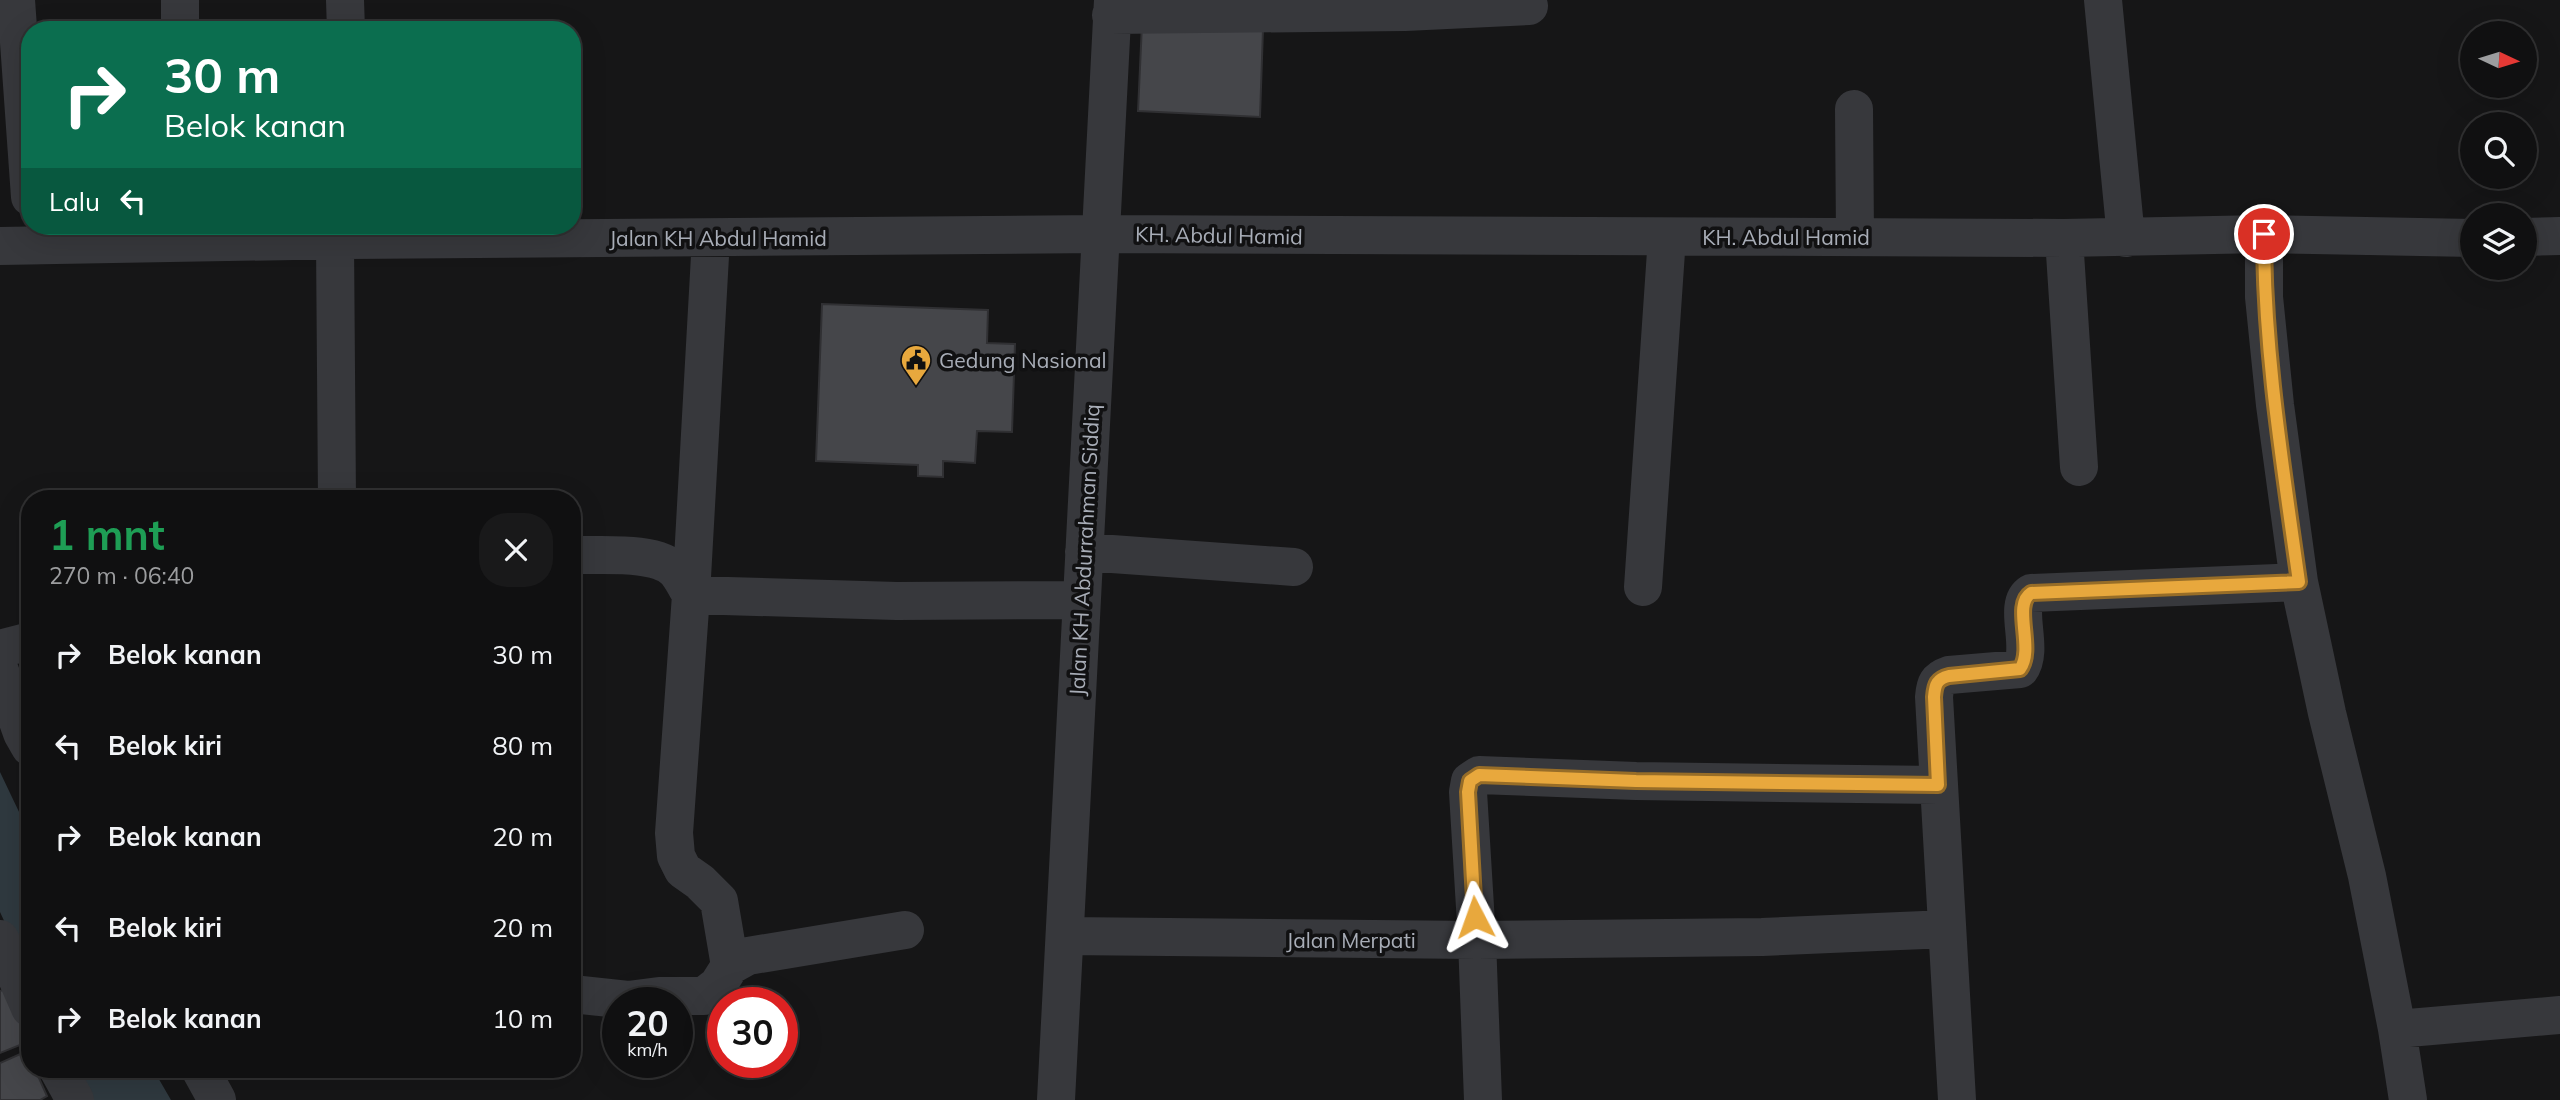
<!DOCTYPE html>
<html lang="id">
<head>
<meta charset="utf-8">
<style>
  body { margin:0; font-family:Mulish,sans-serif; background:#19191a; color:#f1f3f6; height:100vh; display:flex; flex-direction:column; font-size:26px; white-space:nowrap }
  * { box-sizing:border-box; margin:0 }
  p { font-size:23px; color:#9c9d9f }
  .icon { flex:none; width:38px; height:38px; fill:none; stroke:currentColor; stroke-width:2; stroke-linecap:round; stroke-linejoin:round }
  .map { position:relative; flex:1; overflow:hidden }
  .details { position:absolute; left:21px; top:490px; width:560px; height:588px; display:flex; flex-direction:column; background:#101011; border-radius:28px; box-shadow:0 7px 28px #0002,0 0 0 2px #303031 }
  .details>* { flex:none }
  .hud { position:absolute; left:21px; top:21px; width:560px; height:214px; border-radius:28px; box-shadow:0 7px 28px #0002,0 0 0 2px #303031; background:#0b6e4f; color:#fff; overflow:hidden }
  .needle { width:46px; rotate:94deg }
  .controls { position:absolute; left:2460px; top:21px; display:grid; gap:14px }
  .controls a { display:grid; place-items:center; width:77px; height:77px; border-radius:50%; background:#101011; box-shadow:0 7px 28px #0002,0 0 0 2px #303031; font-size:35px }
  .speed { position:absolute; left:602px; top:987px; display:flex; gap:14px; font-size:35px; font-weight:700; text-align:center }
  .speed>* { display:grid; place-content:center; width:91px; height:91px; border-radius:50%; background:#101011; box-shadow:0 7px 28px #0002,0 0 0 2px #303031; line-height:1 }
  .speed small { font-size:18px; font-weight:400 }
  .speed .limit { border:10px solid #d22; background:#fff; color:#111 }
  .pin { position:absolute; display:grid; place-items:center; width:60px; height:60px; color:#fff; margin:-30px; border:4px solid #fff; border-radius:50%; box-shadow:0 2px 7px #0007 }
  .me { position:absolute; width:77px; margin:-38px; rotate:356deg; stroke-linejoin:round; filter:drop-shadow(0 0 5px #0008) }
  .turn { display:flex; align-items:center; gap:24px; height:147px; padding:0 28px; font-size:32px }
  .turn .icon { width:91px; height:91px; stroke-width:2.5 }
  .turn b { display:block; font-size:49px; line-height:60px }
  .then { display:flex; align-items:center; height:66px; padding:0 28px; background:#0003; gap:14px; font-size:26px }
  .round { display:grid; place-items:center; flex:none; width:74px; height:74px; border-radius:28px; background:#19191a }
  .headline { display:flex; align-items:center; justify-content:space-between; height:119px; padding:0 28px }
  h1 { font-size:42px; font-weight:700; line-height:52px; color:#1e9e55 }
  ul { padding:0; list-style:none }
  li { display:flex; align-items:center; gap:21px; height:91px; padding:0 28px }
  li div { flex:1 }
  li b { display:block; font-size:26px }
  li em { font-style:normal }
  .map>svg:first-child { display:block }
</style>
</head>
<body>
<div class="map">
<svg width="2560" height="1100" viewBox="0 0 2560 1100">
  <rect width="100%" height="100%" fill="#161617"/>
  <!-- water -->
  <path fill="#2f393f" d="M0 772 30 835V977L0 912Z
    M72 1069H153L171 1100H88Z"/>
  <!-- building -->
  <path fill="#45464a" stroke="#303033" stroke-width="2" d="M1142 24 1263 29 1260 117 1138 111Z
    M822 304 988 310 987 343 1015 344 1012 432 977 431 975 463 943 461V477L918 476V465L816 461Z
    M9 987 30 1041 0 1053V991Z
    M27 1051 30 1069H35L47 1096 40 1100H0V1063Z"/>
  <g fill="none" stroke-linecap="round" stroke-linejoin="round">
    <!-- street -->
    <path stroke="#37383c" stroke-width="38" d="M16 0 30 197
      M345 0 346 30
      M2103 0 2126 238
      M1111 15 1405 12 1529 6
      M180 30V0
      M1854 109 1855 237
      M2264 234V297L2275 405 2299 582 2327 713 2367 876 2397 1029 2408 1100
      M2525 237 2560 236
      M711 238 691 595 674 833 676 856 683 870 700 882 719 901 730 966
      M2064 238 2079 467
      M335 241 337 499
      M0 246 349 240 1100 234 2064 238 2264 234 2473 238
      M1084 552 1294 567
      M572 555C600 556 657 550 676 571 682 578 686 587 691 595L897 601 1081 600
      M1643 587 1667 237
      M0 649 30 641
      M0 671 22 733 30 747
      M1938 785 1636 781 1479 775 1470 781 1468 792 1477 940 1762 937 1947 929
      M1065 936 1477 940 1483 1100
      M0 939 30 1008
      M572 994 628 1000 659 996H704L718 985 730 966 748 956 905 930
      M2397 1029 2560 1015
      M58 1069 75 1100
      M200 1069 217 1100
      M1056 1100 1113 0
      M1957 1100 1934 697C1935 684 1937 679 1949 675L2020 669C2035 649 2012 605 2031 593L2299 582"/>
  </g>
  <g fill="none" stroke-linecap="round" stroke-linejoin="round">
    <!-- route casing -->
    <g stroke="#976d28" stroke-width="18">
      <path id="route" d="M1475 917 1468 792 1470 781 1479 775 1636 781 1938 785 1934 697C1935 684 1937 679 1949 676L2020 669C2035 649 2012 605 2031 593L2299 582C2283 467 2264 351 2264 234"/>
    </g>
    <!-- route -->
    <use href="#route" stroke="#e8a83d" stroke-width="12"/>
  </g>
  <!-- icons -->
  <defs>
    <g id="civic-pin" transform="scale(1.575)"><path d="M0 17L-7.5 6A9.5 9.5 0 1 1 7.5 6Z" fill="#e8a83d" stroke="#111112"/><path d="M-.6-6.5H3V-4.5H.6V-3L4-1V1h2V6H-6V1h2V-1L-.6-3ZM-1.2 2.5V6h2.4V2.5Z" fill="#111"/></g>
  </defs>
  <g fill-rule="evenodd">
    <use href="#civic-pin" x="916" y="360"/>
  </g>
  <g text-anchor="middle" dominant-baseline="central" stroke-width="7" stroke-linejoin="round" paint-order="stroke">
    <!-- street labels -->
    <g font-size="21" fill="#a8adb7" stroke="#111112">
      <text transform="translate(1219 235) rotate(1)">KH. Abdul Hamid</text>
      <text x="1786" y="237">KH. Abdul Hamid</text>
      <text x="718" y="238">Jalan KH Abdul Hamid</text>
      <text transform="translate(1084 550) rotate(-87)">Jalan KH Abdurrahman Siddiq</text>
      <text x="1351" y="940">Jalan Merpati</text>
    </g>
    <!-- poi labels -->
    <g font-size="21" fill="#a8adb7" stroke="#111112" text-anchor="start">
      <text x="939" y="360">Gedung Nasional</text>
    </g>
  </g>
</svg>
<div class="controls">
<a><svg class="needle" viewBox="-14 -14 28 28"><path d="M0-13l5 13h-10z" fill="#e53935"/><path d="M0 13l5-13h-10z" fill="#9c9d9f"/></svg></a>
<a><svg class="icon" aria-label="search" viewBox="0 0 24 24"><circle cx="10" cy="10" r="6"/><path d="M15 15l6 6"/></svg></a>
<a><svg class="icon" aria-label="layers" viewBox="0 0 24 24"><path d="M12 4l9 5-9 5-9-5zM3 14l9 5 9-5"/></svg></a>
</div>
<div class="speed"><div>20<small>km/h</small></div><div class="limit">30</div></div>
<div class="pin" style="left:2264px;top:234px;background:#d93025"><svg class="icon" aria-label="arrive" viewBox="0 0 24 24"><path d="M6 21V4h12l-3 4 3 4H6"/></svg></div>
<svg class="me" style="left:1475px;top:917px" viewBox="-20 -20 40 40"><path d="M0-17L14 15 0 8-14 15z" fill="#e8a83d" stroke="#fff" stroke-width="4"/></svg>
<div class="hud">
<div class="turn"><svg class="icon" aria-label="right" viewBox="0 0 24 24"><path d="M7 20v-9h11M14 6l5 5-5 5"/></svg><div><b>30 m</b>Belok kanan</div></div>
<div class="then">Lalu<svg class="icon" aria-label="left" viewBox="0 0 24 24"><path d="M17 20v-9H6M10 6l-5 5 5 5"/></svg></div>
</div>
<section class="details">
<div class="headline"><div><h1>1 mnt</h1><p>270 m · 06:40</p></div><a class="round"><svg class="icon" aria-label="close" viewBox="0 0 24 24"><path d="M6 6l12 12M18 6L6 18"/></svg></a></div>
<ul>
<li><svg class="icon" aria-label="right" viewBox="0 0 24 24"><path d="M7 20v-9h11M14 6l5 5-5 5"/></svg><div><b>Belok kanan</b></div><em>30 m</em></li>
<li><svg class="icon" aria-label="left" viewBox="0 0 24 24"><path d="M17 20v-9H6M10 6l-5 5 5 5"/></svg><div><b>Belok kiri</b></div><em>80 m</em></li>
<li><svg class="icon" aria-label="right" viewBox="0 0 24 24"><path d="M7 20v-9h11M14 6l5 5-5 5"/></svg><div><b>Belok kanan</b></div><em>20 m</em></li>
<li><svg class="icon" aria-label="left" viewBox="0 0 24 24"><path d="M17 20v-9H6M10 6l-5 5 5 5"/></svg><div><b>Belok kiri</b></div><em>20 m</em></li>
<li><svg class="icon" aria-label="right" viewBox="0 0 24 24"><path d="M7 20v-9h11M14 6l5 5-5 5"/></svg><div><b>Belok kanan</b></div><em>10 m</em></li>
</ul>
</section>
</div>
</body>
</html>
